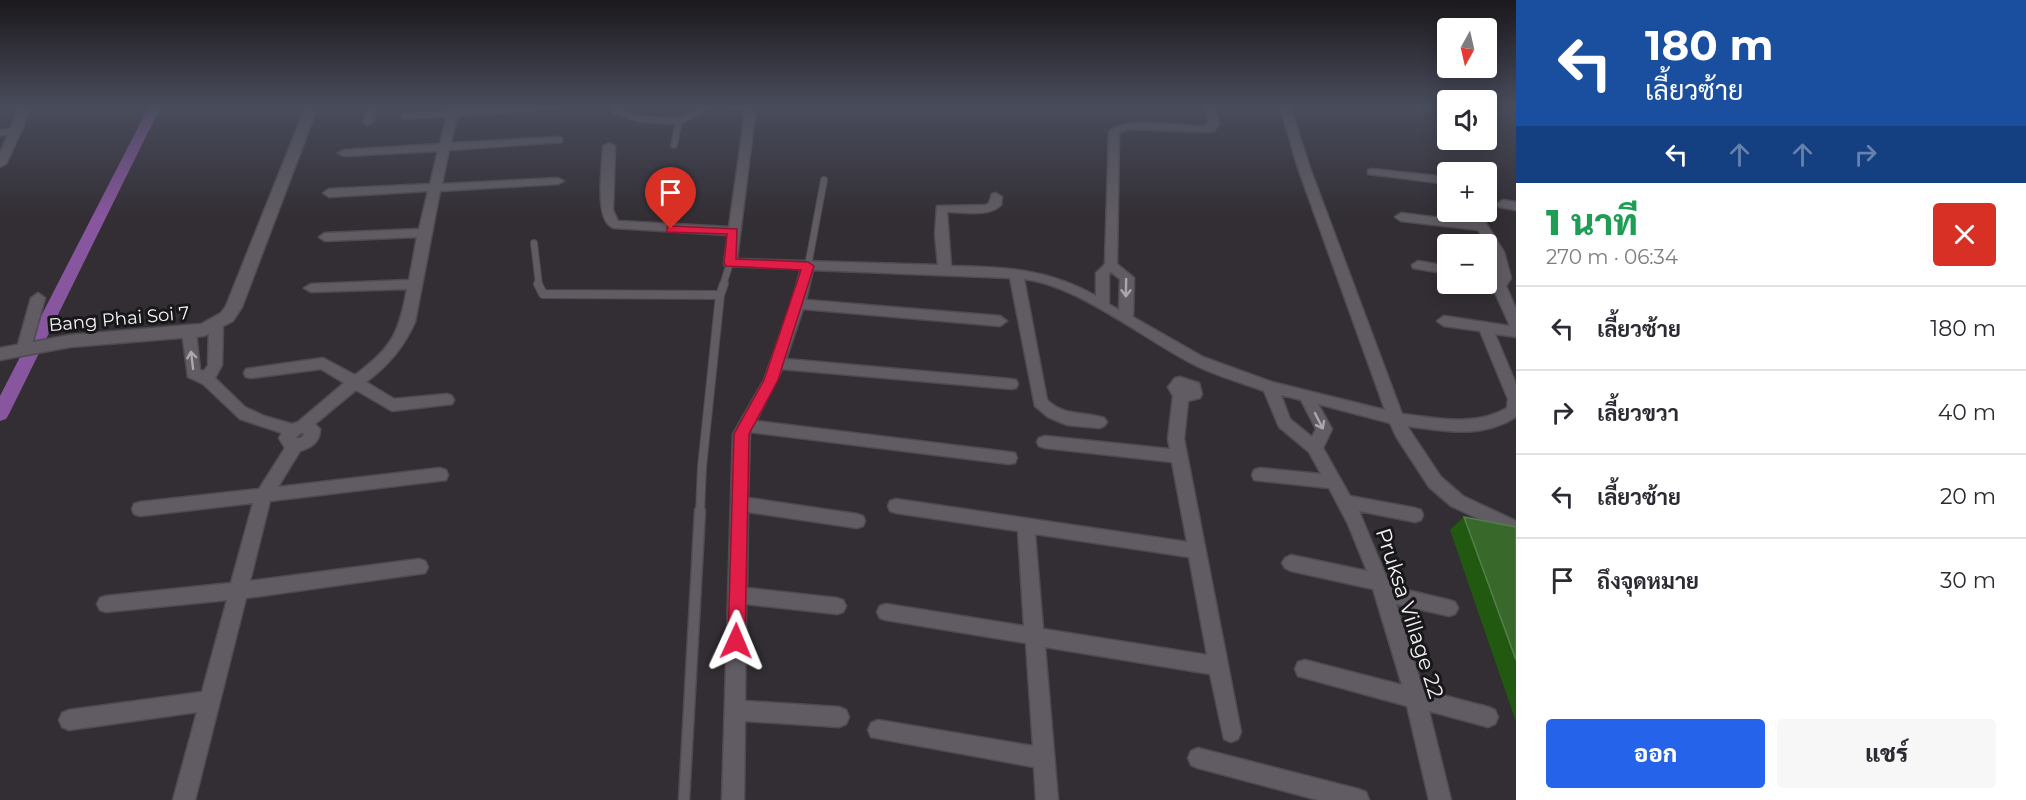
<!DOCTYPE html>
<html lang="th">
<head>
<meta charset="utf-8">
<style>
  body { margin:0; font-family:Montserrat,Sarabun,sans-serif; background:#f7f7f7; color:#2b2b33; height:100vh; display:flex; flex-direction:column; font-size:22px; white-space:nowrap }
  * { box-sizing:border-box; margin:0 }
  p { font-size:20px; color:#7c7c81 }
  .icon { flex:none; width:33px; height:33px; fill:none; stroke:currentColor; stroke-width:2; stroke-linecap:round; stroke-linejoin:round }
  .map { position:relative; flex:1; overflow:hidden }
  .details { display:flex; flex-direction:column; background:#fff; width:510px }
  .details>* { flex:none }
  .banner { background:#1a4fa0; color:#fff; overflow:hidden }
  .needle { width:39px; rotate:188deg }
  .tools { position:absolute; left:1437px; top:18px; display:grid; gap:12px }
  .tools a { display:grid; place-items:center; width:60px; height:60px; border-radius:6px; background:#fff; box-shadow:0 3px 15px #0003; font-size:30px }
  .pin { position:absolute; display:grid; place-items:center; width:51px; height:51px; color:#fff; margin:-62px -26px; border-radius:50% 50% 50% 0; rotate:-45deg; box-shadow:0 0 6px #0007 }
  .pin .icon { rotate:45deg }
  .me { position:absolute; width:66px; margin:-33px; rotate:1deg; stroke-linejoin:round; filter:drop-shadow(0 0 4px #0008) }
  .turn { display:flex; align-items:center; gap:21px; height:126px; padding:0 30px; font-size:27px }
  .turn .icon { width:78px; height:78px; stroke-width:2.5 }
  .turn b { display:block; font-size:42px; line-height:51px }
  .lanes { display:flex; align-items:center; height:57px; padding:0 30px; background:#0003; justify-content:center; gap:30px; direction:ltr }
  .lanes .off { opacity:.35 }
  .round { display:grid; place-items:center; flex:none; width:63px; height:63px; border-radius:6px; background:#f7f7f7 }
  .overview { display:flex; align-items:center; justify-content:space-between; height:102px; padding:0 30px }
  h1 { font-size:36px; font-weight:800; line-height:45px; color:#1e9e55 }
  .cta { display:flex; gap:12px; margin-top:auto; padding:12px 30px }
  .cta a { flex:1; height:69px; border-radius:6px; background:#2563eb; color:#fff; font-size:24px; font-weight:800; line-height:69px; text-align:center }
  .cta a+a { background:#f7f7f7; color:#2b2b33 }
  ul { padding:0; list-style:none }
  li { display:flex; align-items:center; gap:18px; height:84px; padding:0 30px; border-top:2px solid #e1e1e2 }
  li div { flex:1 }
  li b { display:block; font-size:22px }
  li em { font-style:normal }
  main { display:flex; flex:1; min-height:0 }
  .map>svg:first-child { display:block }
</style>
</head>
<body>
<main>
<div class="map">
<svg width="1516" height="800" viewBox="0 0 1516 800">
  <rect width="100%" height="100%" fill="#322e34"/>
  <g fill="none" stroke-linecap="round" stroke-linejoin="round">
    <!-- canal -->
    <path fill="#88569e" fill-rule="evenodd" d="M149 106H161L9 414 6 419 0 421V396Z"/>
    <!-- service-far2 casing -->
    <g stroke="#4e4b50" stroke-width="8">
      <path id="service-far2" d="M736 106H751
        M616 111 639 119 679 121
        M0 133 16 130
        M674 145 679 121 709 106
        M534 243 539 285
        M808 266 824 180
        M723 285 730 263"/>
    </g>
    <!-- service-far1 casing -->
    <g stroke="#4e4b50" stroke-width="10">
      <path id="service-far1" d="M538 284 543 294 720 295
        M700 512 702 467 720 295 724 284"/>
    </g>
    <!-- service casing -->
    <g stroke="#4e4b50" stroke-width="13">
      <path id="service" d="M684 800 700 511"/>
    </g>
    <!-- minor casing -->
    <g stroke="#4e4b50" stroke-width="3">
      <path id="minor" d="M20 106H30L23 127 6 164 0 167V153Z
        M368 106H378L373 122 368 125 363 122Z
        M512 106H557L552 109 457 116 451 143 558 137 562 138V142L449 150 442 184 558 178 564 181 558 184 440 191 415 322C404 347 388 366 366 382L394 399 447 394 452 396 454 400 452 404 392 411 356 390 315 424 320 429C320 442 312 447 300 451L278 487 440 468 446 470 448 475 446 480 270 501 250 581 419 559 425 561 428 567 425 573 246 598 195 800H173L197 712 69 730 62 727 59 720 62 713 69 710 202 692 227 600 106 612 100 610 97 604 100 598 106 596 231 583 253 503 140 516 134 514 132 509 134 504 140 502 259 489 285 448 279 438 282 433 240 419 203 384 188 377 182 332 189 327 196 332 200 370 204 371 208 365 209 324 211 321H221L223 324 222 365 215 378 245 407 264 416 292 424 298 422 344 383 321 369 251 378 246 377 244 373 246 369 323 358 355 375C392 348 399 333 407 289L311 292 304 288 311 284 409 280 417 237 325 241 319 237 325 233 419 229 428 191 329 197 323 193 329 189 430 184 438 151 344 156 338 153 344 150 440 144 447 116 406 119 402 118V114ZM301 433 304 434 301 438H295Z
        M746 106H756L737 259 938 265 935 234 937 206 985 205 989 203 992 194 996 193 1002 197 1001 205C987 218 964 211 947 212L951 266C1004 267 1049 269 1096 296V273L1105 264 1109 132C1122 116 1183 126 1204 127L1209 123 1205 106H1215L1219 123 1215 130 1209 132 1128 129 1119 133 1117 264 1134 278 1133 317 1203 357 1272 382 1385 410 1298 168 1280 106H1290L1310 168 1402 414C1437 418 1475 427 1507 408L1508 399 1480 331 1444 326 1437 321 1444 316 1510 326 1492 286 1495 281 1486 280V272L1496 273 1492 252 1478 230 1401 221 1395 217 1401 213 1473 222 1467 212H1479L1504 252 1511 278 1506 286 1516 309V337L1495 334 1516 384V417C1481 439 1446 431 1407 426L1441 477 1463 496 1516 521V536L1451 506 1429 487 1397 438 1390 423 1318 404 1332 429 1323 448 1350 496 1415 508 1421 510 1423 515 1421 520 1415 522 1359 511 1390 586 1449 600 1455 602 1458 608 1455 614 1449 616 1396 604 1423 690 1488 707 1495 710 1498 717 1495 724 1488 727 1429 711 1451 800H1429L1407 706 1298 676 1295 669 1298 662 1305 660 1402 685 1373 589 1291 571 1285 568 1282 563 1285 558 1291 555 1367 571 1348 524 1329 488 1254 480 1252 475 1254 470 1260 468 1321 474 1309 452 1279 427 1264 391C1240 382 1213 375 1191 363 1141 337 1079 286 1024 279L1047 400C1065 417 1083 411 1104 418L1107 422 1104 426 1099 428 1067 425 1048 417 1035 406 1010 278 813 270 806 300 1000 316 1007 321 1000 326 803 309 786 359 1011 379 1016 380 1018 384 1016 388 1011 389 782 369 756 421 1009 452 1015 453 1017 458 1015 463 1009 464 750 432 748 498 857 514 863 516 865 521 863 526 857 528 748 512 747 588 837 598 843 600 846 606 843 612 837 614 746 604 745 701 839 707 846 710 849 717 846 724 839 727 745 721 744 800H722L733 434 764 380 791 304 801 269 725 266 724 263 728 235 614 228C593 222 603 164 603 146L609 143 615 146 613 210 618 221 729 227ZM1111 272 1120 279 1119 310 1109 304V274ZM1281 395 1301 400 1316 429 1312 437 1290 419Z
        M1372 169 1448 177V184L1368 174V170Z
        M1503 200 1516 202V210L1499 207 1497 204Z
        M1418 261 1448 266V274L1413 268 1412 265Z
        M38 293 45 298 31 348 24 353 17 348 31 298Z
        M1180 377 1199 383 1202 394 1200 398 1188 401 1184 439 1241 732 1238 739 1231 742 1224 739 1210 674 1045 647 1058 800H1036L1034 767 871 737 868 730 871 723 878 720 1033 746 1026 643 886 620 880 618 877 612 880 606 886 604 1024 626 1018 531 896 513 890 511 888 506 890 501 896 499 1187 542 1172 462 1045 448 1039 446 1037 442 1039 438 1045 436 1170 449 1168 439 1173 396 1168 387 1175 378ZM1035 534 1189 557 1207 655 1043 629Z
        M1198 748 1358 789 1366 792 1369 800H1318L1198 768 1191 765 1188 758 1191 751Z"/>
    </g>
    <!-- tertiary casing -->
    <g stroke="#4e4b50" stroke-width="3">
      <path id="tertiary" d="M306 106H318L242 307 233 321 204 336 70 347 0 360V348L70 335 201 324 221 313 226 306Z"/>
    </g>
    <!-- service-far2 -->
    <use href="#service-far2" stroke="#615c63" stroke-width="6"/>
    <!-- service-far1 -->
    <use href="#service-far1" stroke="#615c63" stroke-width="8"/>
    <!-- service -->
    <use href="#service" stroke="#615c63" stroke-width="10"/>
    <!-- minor -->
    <use href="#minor" fill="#615c63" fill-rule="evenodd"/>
    <!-- tertiary -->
    <use href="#tertiary" fill="#615c63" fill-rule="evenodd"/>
  </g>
  <!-- wall -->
  <path fill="#225911" d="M1464 517 1516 527V722L1450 530Z"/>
  <!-- building -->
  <path fill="#39692a" stroke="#567e4a" stroke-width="1.5" d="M1464 517 1516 527V660Z"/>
  <!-- one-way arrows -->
  <defs><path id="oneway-shaft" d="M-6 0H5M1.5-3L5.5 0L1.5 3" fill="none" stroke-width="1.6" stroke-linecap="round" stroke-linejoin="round" transform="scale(1.5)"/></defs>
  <g stroke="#aba7ac">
    <use href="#oneway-shaft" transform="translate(1126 288) rotate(91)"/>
    <use href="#oneway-shaft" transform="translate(192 360) rotate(-97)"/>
    <use href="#oneway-shaft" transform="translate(1319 421) rotate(63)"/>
  </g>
  <!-- sky -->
  <linearGradient id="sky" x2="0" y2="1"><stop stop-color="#1c191d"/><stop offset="0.49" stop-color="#494c5c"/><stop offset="1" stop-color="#494c5c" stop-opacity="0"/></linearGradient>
  <rect width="1516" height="218" fill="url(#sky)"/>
  <!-- route -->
  <path fill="#e11d48" stroke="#92132f" stroke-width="1.5" d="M671 226 737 229 736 259 808 262 814 266 778 380 749 434 745 641 743 647 736 649 730 647 728 641 734 434 764 380 801 270 726 266 724 263 727 234 667 232V227Z"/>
  <g text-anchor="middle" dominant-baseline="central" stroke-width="6" stroke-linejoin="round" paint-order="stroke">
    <!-- street labels -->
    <g font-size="18" fill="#f5f2f6" stroke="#181719">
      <text transform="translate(119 319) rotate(-5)">Bang Phai Soi 7</text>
    </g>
    <!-- near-street labels -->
    <g font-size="21" fill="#f5f2f6" stroke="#181719">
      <text transform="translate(1410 613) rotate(72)">Pruksa Village 22</text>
    </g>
  </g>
</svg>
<div class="tools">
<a><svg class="needle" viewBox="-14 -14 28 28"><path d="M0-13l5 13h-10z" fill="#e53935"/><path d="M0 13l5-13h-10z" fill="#7c7c81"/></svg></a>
<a><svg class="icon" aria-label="sound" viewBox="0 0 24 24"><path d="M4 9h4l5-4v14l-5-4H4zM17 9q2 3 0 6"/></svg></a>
<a>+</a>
<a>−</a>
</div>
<div class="pin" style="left:671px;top:229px;background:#d93025"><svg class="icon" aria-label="arrive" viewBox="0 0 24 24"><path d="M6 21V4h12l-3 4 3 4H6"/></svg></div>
<svg class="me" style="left:736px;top:641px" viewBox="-20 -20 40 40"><path d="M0-17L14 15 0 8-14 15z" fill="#e11d48" stroke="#fff" stroke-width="4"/></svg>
</div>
<section class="details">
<div class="banner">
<div class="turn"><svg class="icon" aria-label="left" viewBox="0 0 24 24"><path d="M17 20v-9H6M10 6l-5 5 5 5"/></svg><div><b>180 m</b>เลี้ยวซ้าย</div></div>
<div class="lanes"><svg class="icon" aria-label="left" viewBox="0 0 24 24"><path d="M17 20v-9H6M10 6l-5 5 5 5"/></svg><svg class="icon off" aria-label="ahead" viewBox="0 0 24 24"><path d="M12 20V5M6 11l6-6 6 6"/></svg><svg class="icon off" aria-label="ahead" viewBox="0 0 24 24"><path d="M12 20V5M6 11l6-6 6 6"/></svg><svg class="icon off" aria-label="right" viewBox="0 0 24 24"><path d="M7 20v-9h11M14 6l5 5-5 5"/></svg></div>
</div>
<div class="overview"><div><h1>1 นาที</h1><p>270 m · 06:34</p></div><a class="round" style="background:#d93025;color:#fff"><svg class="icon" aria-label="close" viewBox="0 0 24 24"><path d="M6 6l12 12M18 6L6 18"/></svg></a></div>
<ul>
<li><svg class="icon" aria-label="left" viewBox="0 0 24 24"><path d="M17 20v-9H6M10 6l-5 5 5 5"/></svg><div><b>เลี้ยวซ้าย</b></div><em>180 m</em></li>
<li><svg class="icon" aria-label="right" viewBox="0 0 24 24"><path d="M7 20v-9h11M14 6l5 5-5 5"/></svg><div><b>เลี้ยวขวา</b></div><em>40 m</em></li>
<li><svg class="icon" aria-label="left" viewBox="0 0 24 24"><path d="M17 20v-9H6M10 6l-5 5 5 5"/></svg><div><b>เลี้ยวซ้าย</b></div><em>20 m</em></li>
<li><svg class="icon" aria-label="arrive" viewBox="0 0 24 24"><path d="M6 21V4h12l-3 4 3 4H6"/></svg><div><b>ถึงจุดหมาย</b></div><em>30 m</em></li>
</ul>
<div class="cta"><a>ออก</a><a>แชร์</a></div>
</section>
</main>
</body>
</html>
